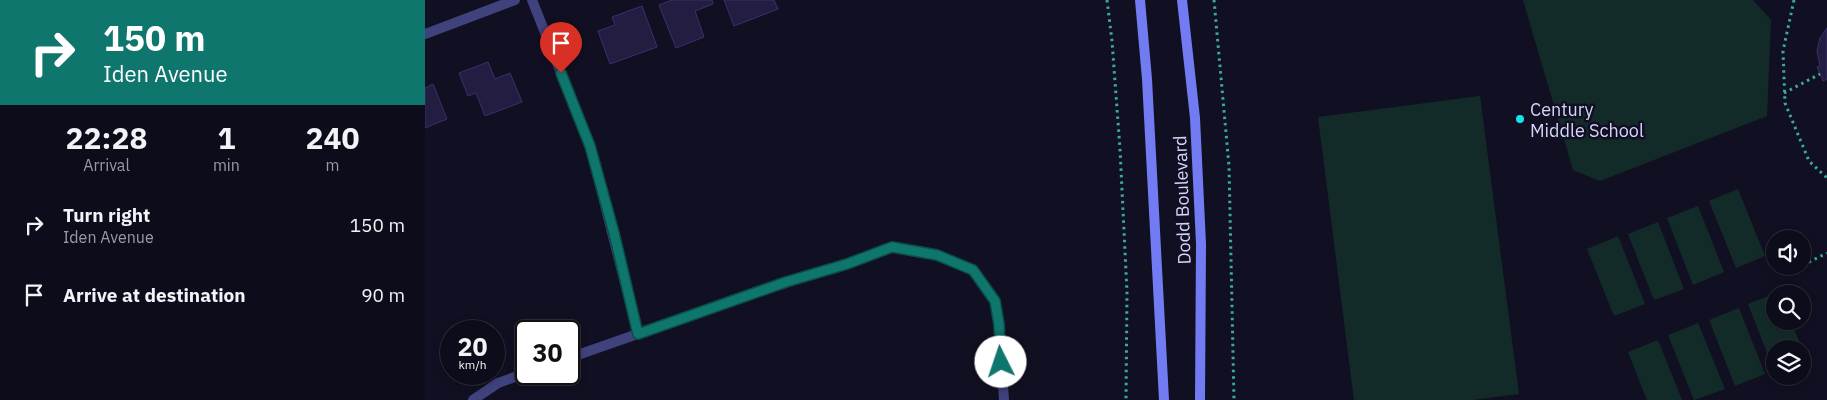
<!DOCTYPE html>
<html lang="en">
<head>
<meta charset="utf-8">
<style>
  body { margin:0; font-family:"IBM Plex Sans",sans-serif; background:#1b1a27; color:#f1f3f6; height:100vh; display:flex; flex-direction:column; font-size:19px; white-space:nowrap }
  * { box-sizing:border-box; margin:0 }
  p { font-size:16px; color:#9a9ba2 }
  .icon { flex:none; width:28px; height:28px; fill:none; stroke:currentColor; stroke-width:2; stroke-linecap:round; stroke-linejoin:round }
  .map { position:relative; flex:1; overflow:hidden }
  .side { display:flex; flex-direction:column; background:#0d0c1a; width:425px }
  .side>* { flex:none }
  .banner { background:#0f766e; color:#fff; overflow:hidden }
  .controls { position:absolute; left:1341px; top:230px; display:grid; gap:10px }
  .controls a { display:grid; place-items:center; width:45px; height:45px; border-radius:50%; background:#0d0c1a; box-shadow:0 2px 8px #0003,0 0 0 1px #2d2c39; font-size:25px }
  .speed { position:absolute; left:15px; top:320px; display:flex; gap:10px; font-size:25px; font-weight:700; text-align:center }
  .speed>* { display:grid; place-content:center; width:65px; height:65px; border-radius:50%; background:#0d0c1a; box-shadow:0 2px 8px #0003,0 0 0 1px #2d2c39; line-height:1 }
  .speed small { font-size:12px; font-weight:400 }
  .speed .limit { border:2px solid #111; border-radius:8px; background:#fff; color:#111 }
  .pin { position:absolute; display:grid; place-items:center; width:42px; height:42px; color:#fff; margin:-51px -21px; border-radius:50% 50% 50% 0; rotate:-45deg; box-shadow:0 0 5px #0007 }
  .pin .icon { rotate:45deg }
  .me { position:absolute; width:55px; margin:-28px; rotate:356deg; stroke-linejoin:round; filter:drop-shadow(0 0 4px #0008) }
  .turn { display:flex; align-items:center; gap:18px; height:105px; padding:0 20px; font-size:22px }
  .turn .icon { width:65px; height:65px; stroke-width:2.5 }
  .turn b { display:block; font-size:35px; line-height:42px }
  .eta { display:flex; justify-content:space-evenly; align-items:center; height:85px; text-align:center }
  .eta b { font-size:30px; font-weight:800; line-height:35px }
  ul { padding:0; list-style:none }
  li { display:flex; align-items:center; gap:15px; height:70px; padding:0 20px }
  li div { flex:1 }
  li b { display:block; font-size:19px }
  li em { font-style:normal }
  main { display:flex; flex:1; min-height:0 }
  .map>svg:first-child { display:block }
</style>
</head>
<body>
<main>
<section class="side">
<div class="banner">
<div class="turn"><svg class="icon" aria-label="right" viewBox="0 0 24 24"><path d="M7 20v-9h11M14 6l5 5-5 5"/></svg><div><b>150 m</b>Iden Avenue</div></div>
</div>
<div class="eta">
<div><b>22:28</b><p>Arrival</p></div>
<div><b>1</b><p>min</p></div>
<div><b>240</b><p>m</p></div>
</div>
<ul>
<li><svg class="icon" aria-label="right" viewBox="0 0 24 24"><path d="M7 20v-9h11M14 6l5 5-5 5"/></svg><div><b>Turn right</b><p>Iden Avenue</p></div><em>150 m</em></li>
<li><svg class="icon" aria-label="arrive" viewBox="0 0 24 24"><path d="M6 21V4h12l-3 4 3 4H6"/></svg><div><b>Arrive at destination</b></div><em>90 m</em></li>
</ul>
</section>
<div class="map">
<svg width="1402" height="400" viewBox="0 0 1402 400">
  <rect width="100%" height="100%" fill="#111022"/>
  <!-- green -->
  <path fill="#132b28" d="M1098 0H1328L1346 20 1342 116 1175 181 1148 170Z
    M1055 96 1094 394 1047 400H929L893 117Z
    M1313 189 1340 256 1311 268 1284 201Z
    M1273 206 1299 272 1268 285 1242 218Z
    M1233 222 1259 289 1229 300 1203 234Z
    M1193 236 1220 304 1189 316 1162 249Z
    M1354 292 1355 294H1350V321H1366L1377 349H1350L1349 370 1323 304Z
    M1314 308 1340 374 1310 386 1284 320Z
    M1273 323 1300 389 1269 400 1243 335Z
    M1233 340 1257 400H1222L1203 352Z"/>
  <!-- building -->
  <path fill="#221d41" stroke="#38316b" d="M247 0H287L288 4 270 11 279 37 251 48 234 5Z
    M299 0H349L353 9 309 26Z
    M217 6 232 47 185 64 173 31 190 25 187 17Z
    M1402 28V79L1398 81 1392 67 1395 66 1392 51 1395 38Z
    M63 62 70 79 85 73 97 102 60 116 51 93 43 96 34 73Z
    M8 84 22 119 0 128V88Z"/>
  <g fill="none" stroke-linecap="round" stroke-linejoin="round">
    <!-- path -->
    <path stroke="#39ab9a" stroke-width="3" stroke-dasharray="2.5 4" stroke-linecap="butt" d="M682 0 687 41 695 149 702 292 701 400
      M789 0 804 166 809 400
      M1369 0 1358 51 1360 103 1384 161 1402 178
      M1359 93 1395 74
      M1378 265 1402 253
      M1365 271 1375 266"/>
    <!-- minor -->
    <path stroke="#3f427d" stroke-width="10" d="M107 0 165 146 213 334
      M0 34 90 0
      M144 358 361 282 422 264 467 247 511 255 548 270 570 301 574 324 579 400
      M48 400 73 383 101 373"/>
    <!-- secondary -->
    <path stroke="#737bf3" stroke-width="10" d="M715 0 722 79 739 400
      M757 0 770 118 776 244 775 400"/>
  </g>
  <g fill="none" stroke-linecap="round" stroke-linejoin="round">
    <!-- route casing -->
    <g stroke="#0a4d48" stroke-width="12">
      <path id="route" d="M136 73 165 146 189 233 213 334 361 282 422 264 467 247 512 255 548 270 570 301 574 324 576 362"/>
    </g>
    <!-- route -->
    <use href="#route" stroke="#0f766e" stroke-width="9"/>
  </g>
  <!-- markers -->
  <circle fill="#14e4e8" stroke="#111022" stroke-width="2" cx="1095" cy="119" r="5"/>
  <g text-anchor="middle" dominant-baseline="central" stroke-width="5" stroke-linejoin="round" paint-order="stroke">
    <!-- poi labels -->
    <g font-size="18" fill="#d5d4fb" stroke="#111022" text-anchor="start">
      <text x="1105" y="109">Century<tspan x="1105" dy="21">Middle School</tspan></text>
    </g>
    <!-- street labels -->
    <g font-size="18" fill="#d5d4fb" stroke="#111022">
      <text transform="translate(757 200) rotate(-92)">Dodd Boulevard</text>
    </g>
  </g>
</svg>
<div class="controls">
<a><svg class="icon" aria-label="sound" viewBox="0 0 24 24"><path d="M4 9h4l5-4v14l-5-4H4zM17 9q2 3 0 6"/></svg></a>
<a><svg class="icon" aria-label="search" viewBox="0 0 24 24"><circle cx="10" cy="10" r="6"/><path d="M15 15l6 6"/></svg></a>
<a><svg class="icon" aria-label="layers" viewBox="0 0 24 24"><path d="M12 4l9 5-9 5-9-5zM3 14l9 5 9-5"/></svg></a>
</div>
<div class="speed"><div>20<small>km/h</small></div><div class="limit">30</div></div>
<div class="pin" style="left:136px;top:73px;background:#d93025"><svg class="icon" aria-label="arrive" viewBox="0 0 24 24"><path d="M6 21V4h12l-3 4 3 4H6"/></svg></div>
<svg class="me" style="left:576px;top:362px" viewBox="-20 -20 40 40"><circle r="19" fill="#fff"/><path d="M0-13L10 11 0 6-10 11z" fill="#0f766e"/></svg>
</div>
</main>
</body>
</html>
